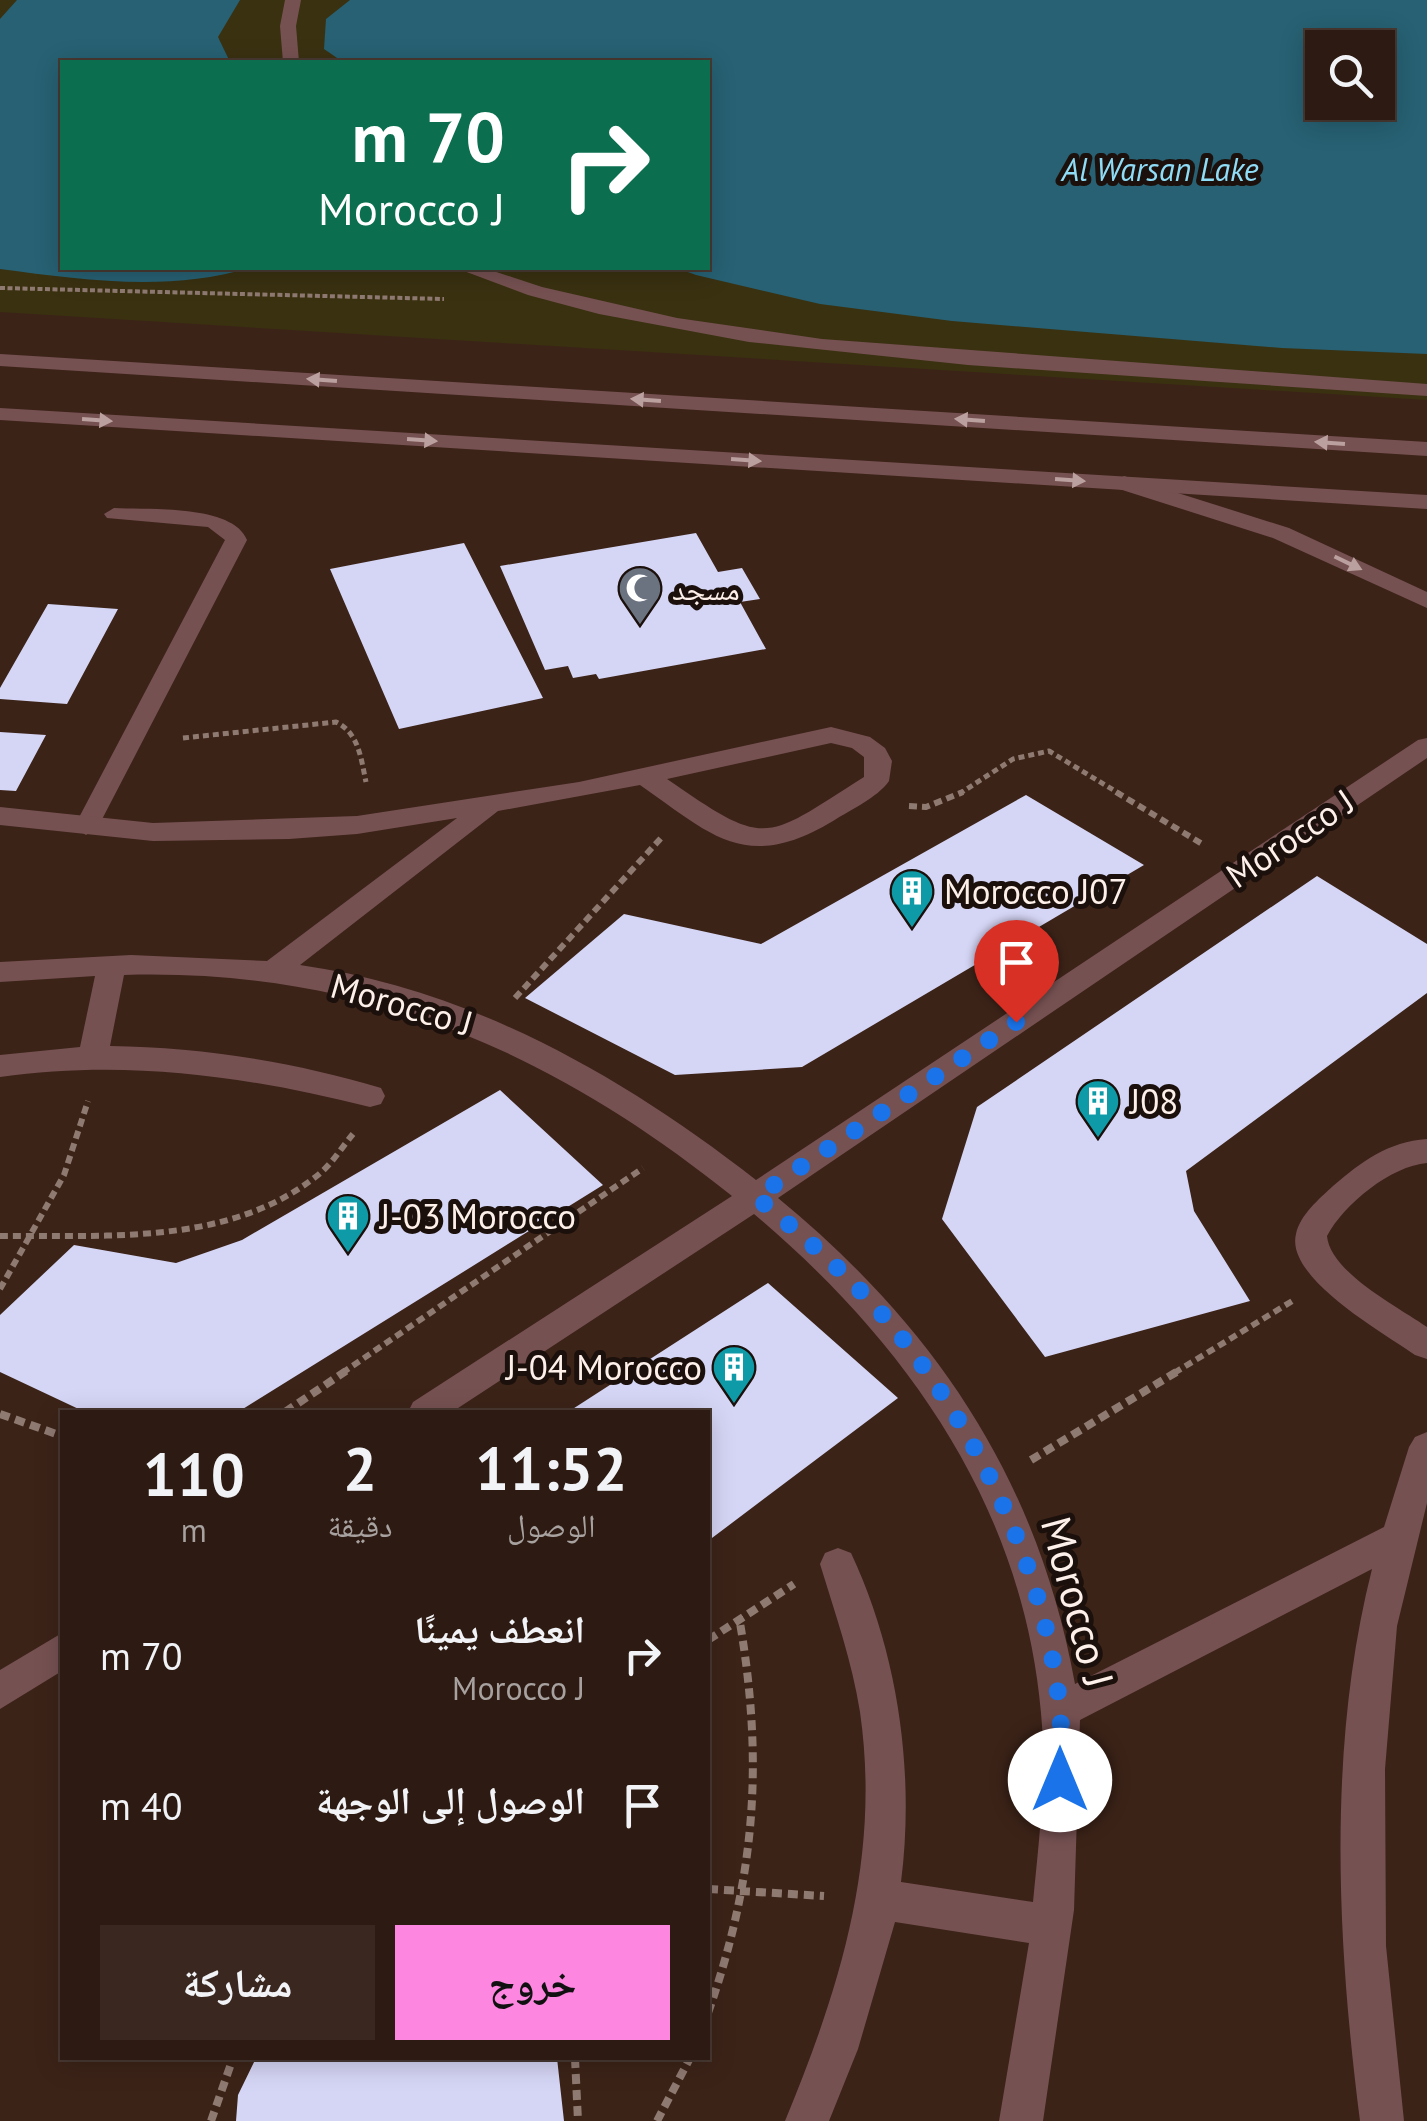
<!DOCTYPE html>
<html lang="ar">
<head>
<meta charset="utf-8">
<style>
  body { margin:0; font-family:"PT Sans","Noto Naskh Arabic",sans-serif; background:#392720; color:#f1f3f6; direction:rtl; height:100vh; display:flex; flex-direction:column; font-size:38px; white-space:nowrap }
  * { box-sizing:border-box; margin:0 }
  p { font-size:32px; color:#a7a19f }
  .icon { flex:none; width:55px; height:55px; fill:none; stroke:currentColor; stroke-width:2; stroke-linecap:round; stroke-linejoin:round }
  .map { position:relative; flex:1; overflow:hidden; direction:ltr }
  .details { position:absolute; left:60px; top:1410px; width:650px; height:650px; display:flex; flex-direction:column; background:#2d1a12; border-radius:0px; box-shadow:0 5px 25px #0003,0 0 0 2px #483832; direction:rtl }
  .details>* { flex:none }
  .guide { position:absolute; left:60px; top:60px; width:650px; height:210px; border-radius:0px; box-shadow:0 5px 25px #0003,0 0 0 2px #483832; direction:rtl; background:#0b6e4f; color:#fff; overflow:hidden }
  .fabs { position:absolute; left:1305px; top:30px; display:grid; gap:20px }
  .fabs a { display:grid; place-items:center; width:90px; height:90px; border-radius:0px; background:#2d1a12; box-shadow:0 5px 25px #0003,0 0 0 2px #483832; font-size:50px }
  .pin { position:absolute; display:grid; place-items:center; width:85px; height:85px; color:#fff; margin:-102px -42px; border-radius:50% 50% 50% 0; rotate:-45deg; box-shadow:0 0 10px #0007 }
  .pin .icon { rotate:45deg }
  .me { position:absolute; width:110px; margin:-55px; rotate:0deg; stroke-linejoin:round; filter:drop-shadow(0 0 8px #0008) }
  .turn { display:flex; align-items:center; gap:35px; height:210px; padding:0 40px; font-size:45px }
  .turn .icon { width:130px; height:130px; stroke-width:2.5 }
  .turn b { display:block; font-size:70px; line-height:85px }
  .eta { display:flex; justify-content:space-evenly; align-items:center; height:170px; text-align:center }
  .eta b { font-size:60px; font-weight:700; line-height:70px }
  .action { display:flex; gap:20px; margin-top:auto; padding:20px 40px }
  .action a { flex:1; height:115px; border-radius:0px; background:#fd86e1; color:#111; font-size:40px; font-weight:700; line-height:115px; text-align:center }
  .action a+a { background:#392720; color:#f1f3f6 }
  ul { padding:0; list-style:none }
  li { display:flex; align-items:center; gap:30px; height:150px; padding:0 40px }
  li div { flex:1 }
  li b { display:block; font-size:38px }
  li em { font-style:normal }
  .map>svg:first-child { display:block }
</style>
</head>
<body>
<div class="map">
<svg width="1427" height="2121" viewBox="0 0 1427 2121">
  <rect width="100%" height="100%" fill="#3c2318"/>
  <!-- sand -->
  <path fill="#3a3111" fill-rule="evenodd" d="M0 0H1427V400L0 312ZM1322 48H1378V102H1322ZM62 62H708V268H62Z"/>
  <!-- water -->
  <path fill="#276173" fill-rule="evenodd" d="M17 0H240L218 37 230 62H62V268H249C169 292 82 280 0 269V19Z
    M350 0H1427V354L1282 348 952 321 820 304 696 275 677 268H708V62H343L324 49 326 19ZM1322 48H1378V102H1322Z"/>
  <!-- building -->
  <path fill="#d5d5f5" d="M696 533 718 572 742 568 760 599 740 602 766 649 599 679 596 674 573 678 568 666 545 670 500 566Z
    M464 543 543 698 399 729 330 569Z
    M48 604 118 609 67 704 0 699V688Z
    M0 732 46 735 16 791 0 790Z
    M1026 795 1144 865 802 1067 675 1075 525 998 624 914 761 944Z
    M1317 876 1427 944V993L1186 1171 1194 1211 1250 1301 1045 1357 942 1219 977 1107Z
    M500 1090 603 1185 238 1412H85L0 1372V1315L74 1245 176 1263 242 1240Z
    M768 1283 898 1398 708 1541V1412H568Z
    M256 2058H557L564 2121H236L238 2095Z"/>
  <g fill="none" stroke-linecap="round" stroke-linejoin="round">
    <!-- path-far3 -->
    <path stroke="#8f7a72" stroke-width="4" stroke-dasharray="5 2.5" stroke-linecap="butt" d="M0 288 444 299"/>
    <!-- path-far2 -->
    <path stroke="#8f7a72" stroke-width="5" stroke-dasharray="6 4" stroke-linecap="butt" d="M183 738 336 722C359 733 361 759 366 782
      M959 794 1013 759 1049 751 1120 794"/>
    <!-- path-far1 -->
    <path stroke="#8f7a72" stroke-width="6" stroke-dasharray="8 5" stroke-linecap="butt" d="M1116 792 1204 845
      M909 806 926 807 963 792
      M515 998 662 837
      M0 1236C107 1235 229 1246 318 1175 332 1164 342 1147 353 1134
      M0 1289 64 1175 88 1101
      M342 1373 643 1168
      M1174 1373 1294 1300"/>
    <!-- path -->
    <path stroke="#8f7a72" stroke-width="8" stroke-dasharray="10 6" stroke-linecap="butt" d="M285 1412 346 1371
      M0 1414 62 1436
      M1031 1460 1178 1371
      M708 1640 794 1584
      M708 1889 824 1896
      M708 2013C756 1876 764 1760 739 1617
      M575 2058 578 2121
      M211 2121 233 2058
      M657 2121 690 2058"/>
    <!-- service -->
    <path fill="#765152" fill-rule="evenodd" d="M114 508C148 510 233 504 247 540L98 827 86 835 74 827 225 540 208 527 107 518 104 514Z"/>
    <!-- minor -->
    <path fill="#765152" fill-rule="evenodd" d="M285 0H301L296 26 299 62H283L280 26Z
      M456 268H484L542 287 677 318 822 339 1427 384V396L968 365 749 342 599 314 528 295Z
      M1124 476 1289 528 1427 592V608L1273 538 1116 488 1113 483Z
      M831 727 870 737 885 748 892 761 889 781C877 798 850 810 833 821 746 873 713 836 640 785L498 811 300 965C470 989 623 1076 756 1180L1418 740 1427 738V758L778 1198C936 1328 1038 1480 1075 1684L1384 1527 1409 1447 1415 1437 1427 1432V1503L1397 1626 1385 1769 1386 1946 1404 2121H1360C1337 1941 1327 1747 1372 1569L1080 1720 1074 1910 1043 2121H999L1029 1943 895 1922 858 2049 829 2121H785C840 1988 881 1858 860 1712 852 1661 835 1613 820 1564L825 1553 838 1548 851 1553C898 1653 915 1772 901 1882L1033 1902C1039 1841 1047 1775 1041 1713 1023 1507 907 1343 754 1214L452 1412H408L413 1402 732 1196C550 1050 360 968 124 975L110 1046C201 1047 294 1062 381 1088L385 1096 381 1104 370 1107C246 1076 127 1059 0 1077V1055L80 1047 95 976 0 982V962L131 955 267 961 457 818 357 834 289 839 153 841 0 825V807L153 823 357 816 579 782ZM831 743 852 748 864 757V777C763 841 768 849 667 779Z
      M1427 1139V1163C1391 1166 1344 1204 1327 1236 1330 1272 1398 1307 1427 1327V1359L1415 1355C1384 1333 1285 1278 1296 1234 1300 1215 1319 1199 1333 1186 1362 1161 1388 1142 1427 1139Z
      M62 1633V1671L0 1709V1670Z"/>
    <!-- tertiary -->
    <path fill="#765152" fill-rule="evenodd" d="M0 354 1427 442V456L0 366Z
      M0 408 1427 495V509L0 420Z"/>
  </g>
  <!-- one-way arrows -->
  <defs><path id="oneway-solid" d="M-6-.8H1V-3.2L6.5 0L1 3.2V.8H-6Z" transform="scale(2.5)"/></defs>
  <g fill="#baa09e">
    <use href="#oneway-solid" transform="translate(322 380) rotate(-176)"/>
    <use href="#oneway-solid" transform="translate(646 400) rotate(-176)"/>
    <use href="#oneway-solid" transform="translate(97 420) rotate(4)"/>
    <use href="#oneway-solid" transform="translate(970 420) rotate(-176)"/>
    <use href="#oneway-solid" transform="translate(422 440) rotate(4)"/>
    <use href="#oneway-solid" transform="translate(1330 443) rotate(-176)"/>
    <use href="#oneway-solid" transform="translate(746 460) rotate(4)"/>
    <use href="#oneway-solid" transform="translate(1070 480) rotate(4)"/>
    <use href="#oneway-solid" transform="translate(1348 563) rotate(26)"/>
  </g>
  <g fill="none" stroke-linecap="round" stroke-linejoin="round">
    <!-- route -->
    <path stroke="#1a73e8" stroke-width="18" stroke-dasharray="0 32.4" d="M1016 1022 756 1197C811 1242 865 1289 909 1347 986 1448 1048 1582 1060 1711 1062 1733 1060 1757 1060 1780"/>
  </g>
  <!-- icons -->
  <defs>
    <g id="mosque-pin" transform="scale(2.25)"><path d="M0 17L-7.5 6A9.5 9.5 0 1 1 7.5 6Z" fill="#6b7280" stroke="#1b100b"/><path d="M3.5-4.9A6 6 0 1 0 3.5 4.9A5 5 0 1 1 3.5-4.9Z" fill="#fff"/></g>
    <g id="building-pin" transform="scale(2.25)"><path d="M0 17L-7.5 6A9.5 9.5 0 1 1 7.5 6Z" fill="#0f9aa8" stroke="#1b100b"/><path d="M-4-6H4V6H1V3H-1V6H-4ZM-2.5-4.3h1.7v1.8h-1.7ZM.8-4.3h1.7v1.8H.8ZM-2.5-1h1.7V.8h-1.7ZM.8-1h1.7V.8H.8Z" fill="#fff"/></g>
  </defs>
  <g fill-rule="evenodd">
    <use href="#mosque-pin" x="640" y="588"/>
    <use href="#building-pin" x="912" y="891"/>
    <use href="#building-pin" x="1098" y="1101"/>
    <use href="#building-pin" x="348" y="1216"/>
    <use href="#building-pin" x="734" y="1367"/>
  </g>
  <g text-anchor="middle" dominant-baseline="central" stroke-width="10" stroke-linejoin="round" paint-order="stroke">
    <!-- far-poi labels -->
    <g font-size="30" fill="#fdefe9" stroke="#1b100b" text-anchor="start">
      <text x="672" y="588">مسجد</text>
    </g>
    <!-- far-water labels -->
    <g font-size="32" font-style="italic" fill="#8fdcf6" stroke="#1b100b">
      <text x="1160" y="169">Al Warsan Lake</text>
    </g>
    <!-- street labels -->
    <g font-size="35" fill="#fdefe9" stroke="#1b100b">
      <text transform="translate(1290 838) rotate(-34)">Morocco J</text>
      <text transform="translate(402 1004) rotate(16)">Morocco J</text>
    </g>
    <!-- poi labels -->
    <g font-size="35" fill="#fdefe9" stroke="#1b100b" text-anchor="start">
      <text x="944" y="891">Morocco J07</text>
      <text x="1130" y="1101">J08</text>
      <text x="380" y="1216">J-03 Morocco</text>
      <text x="702" y="1367" text-anchor="end">J-04 Morocco</text>
    </g>
    <!-- near-street labels -->
    <g font-size="42" fill="#fdefe9" stroke="#1b100b">
      <text transform="translate(1078 1602) rotate(75)">Morocco J</text>
    </g>
  </g>
</svg>
<div class="fabs">
<a><svg class="icon" aria-label="search" viewBox="0 0 24 24"><circle cx="10" cy="10" r="6"/><path d="M15 15l6 6"/></svg></a>
</div>
<div class="pin" style="left:1016px;top:1022px;background:#d93025"><svg class="icon" aria-label="arrive" viewBox="0 0 24 24"><path d="M6 21V4h12l-3 4 3 4H6"/></svg></div>
<svg class="me" style="left:1060px;top:1780px" viewBox="-20 -20 40 40"><circle r="19" fill="#fff"/><path d="M0-13L10 11 0 6-10 11z" fill="#1a73e8"/></svg>
<div class="guide">
<div class="turn"><svg class="icon" aria-label="right" viewBox="0 0 24 24"><path d="M7 20v-9h11M14 6l5 5-5 5"/></svg><div><b>70 m</b>Morocco J</div></div>
</div>
<section class="details">
<div class="eta">
<div><b>11:52</b><p>الوصول</p></div>
<div><b>2</b><p>دقيقة</p></div>
<div><b>110</b><p>m</p></div>
</div>
<ul>
<li><svg class="icon" aria-label="right" viewBox="0 0 24 24"><path d="M7 20v-9h11M14 6l5 5-5 5"/></svg><div><b>انعطف يمينًا</b><p>Morocco J</p></div><em>70 m</em></li>
<li><svg class="icon" aria-label="arrive" viewBox="0 0 24 24"><path d="M6 21V4h12l-3 4 3 4H6"/></svg><div><b>الوصول إلى الوجهة</b></div><em>40 m</em></li>
</ul>
<div class="action"><a>خروج</a><a>مشاركة</a></div>
</section>
</div>
</body>
</html>
